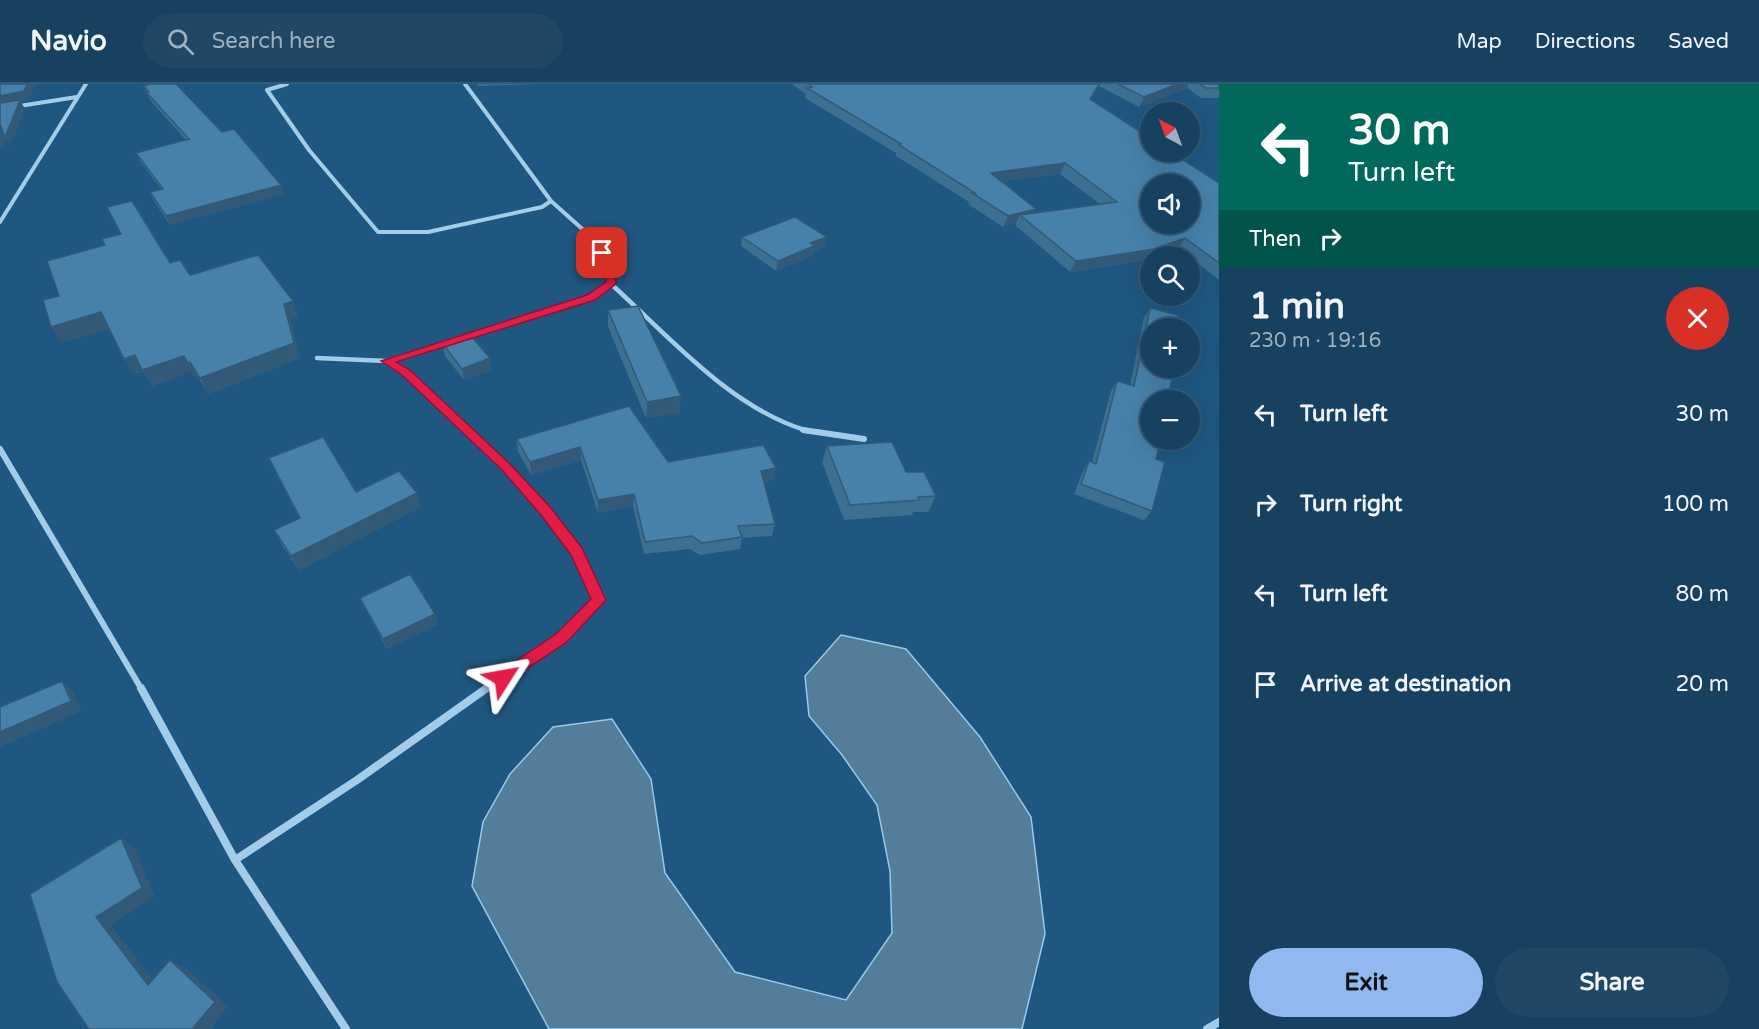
<!DOCTYPE html>
<html lang="en">
<head>
<meta charset="utf-8">
<style>
  body { margin:0; font-family:"Varela Round",sans-serif; background:#204866; color:#f1f3f6; height:100vh; display:flex; flex-direction:column; font-size:22px; white-space:nowrap }
  * { box-sizing:border-box; margin:0 }
  p { font-size:20px; color:#9eafbd }
  .icon { flex:none; width:33px; height:33px; fill:none; stroke:currentColor; stroke-width:2; stroke-linecap:round; stroke-linejoin:round }
  .map { position:relative; flex:1; overflow:hidden }
  .side { display:flex; flex-direction:column; background:#174160; width:540px }
  .side>* { flex:none }
  .banner { background:#00695c; color:#fff; overflow:hidden }
  .needle { width:39px; rotate:319deg }
  .fabs { position:absolute; left:1140px; top:18px; display:grid; gap:12px }
  .fabs a { display:grid; place-items:center; width:60px; height:60px; border-radius:50%; background:#174160; box-shadow:0 6px 24px #0002,0 0 0 2px #365a75; font-size:30px }
  .pin { position:absolute; display:grid; place-items:center; width:51px; height:51px; color:#fff; margin:-26px; border-radius:12px; box-shadow:0 3px 9px #0006 }
  .me { position:absolute; width:66px; margin:-33px; rotate:56deg; stroke-linejoin:round; filter:drop-shadow(0 0 4px #0008) }
  .turn { display:flex; align-items:center; gap:21px; height:126px; padding:0 30px; font-size:27px }
  .turn .icon { width:78px; height:78px; stroke-width:2.5 }
  .turn b { display:block; font-size:42px; line-height:51px }
  .then { display:flex; align-items:center; height:57px; padding:0 30px; background:#0003; gap:12px; font-size:22px }
  .round { display:grid; place-items:center; flex:none; width:63px; height:63px; border-radius:32px; background:#204866 }
  .summary { display:flex; align-items:center; justify-content:space-between; height:102px; padding:0 30px }
  h1 { font-size:36px; font-weight:700; line-height:45px }
  .action { display:flex; gap:12px; margin-top:auto; padding:12px 30px }
  .action a { flex:1; height:69px; border-radius:36px; background:#90b9f0; color:#111; font-size:24px; font-weight:700; line-height:69px; text-align:center }
  .action a+a { background:#204866; color:#f1f3f6 }
  ul { padding:0; list-style:none }
  li { display:flex; align-items:center; gap:18px; height:90px; padding:0 30px }
  li div { flex:1 }
  li b { display:block; font-size:22px }
  li em { font-style:normal }
  header { display:flex; align-items:center; gap:36px; box-sizing:border-box; height:84px; padding:0 30px; background:#174160; border-bottom:2px solid #365a75 }
  header strong { font-size:28px }
  nav { display:flex; gap:33px; margin-inline-start:auto; font-size:21px }
  .search { width:420px; height:54px; background:#204866; display:flex; align-items:center; gap:15px; box-sizing:border-box; padding:0 21px; border-radius:33px; color:#9eafbd; font-size:22px }
  main { display:flex; flex:1; min-height:0 }
  .map>svg:first-child { display:block }
</style>
</head>
<body>
<header>
<strong>Navio</strong>
<div class="search"><svg class="icon" aria-label="search" viewBox="0 0 24 24"><circle cx="10" cy="10" r="6"/><path d="M15 15l6 6"/></svg>Search here</div>
<nav><a>Map</a><a>Directions</a><a>Saved</a></nav>
</header>
<main>
<div class="map">
<svg width="1219" height="945" viewBox="0 0 1219 945">
  <rect width="100%" height="100%" fill="#1f5780"/>
  <!-- water -->
  <path fill="#547d9a" stroke="#97c9ea" stroke-width="1.5" d="M841 551 906 565 980 653 1031 733 1045 850 1022 945H549L472 802 483 738 510 690 553 643 612 635 651 695 665 789 735 888 846 916 892 849 890 787 877 721 842 671 809 632 805 592Z"/>
  <g fill="none" stroke-linecap="round" stroke-linejoin="round">
    <!-- minor-far3 -->
    <path stroke="#a3cce8" stroke-width="4" d="M287 0 267 6 309 66 378 148H428L542 123 551 117
      M465 0 551 117 589 151
      M0 25 77 13
      M0 138 86 0"/>
    <!-- minor-far2 -->
    <path stroke="#a3cce8" stroke-width="4.5" d="M587 149C603 163 610 180 611 200 670 253 730 324 808 347
      M317 274 387 277 591 214 611 200
      M387 277 406 289 468 347"/>
    <!-- minor-far1 -->
    <path stroke="#a3cce8" stroke-width="6" d="M467 346 506 383 546 427 577 468 598 516 561 554 485 606
      M803 346 864 355
      M0 365 142 606"/>
    <!-- minor -->
    <path stroke="#a3cce8" stroke-width="8" d="M141 604 235 776 346 945
      M235 776 357 696 487 604
      M1207 945 1219 938"/>
  </g>
  <!-- wall -->
  <path fill="#3d6f91" fill-rule="evenodd" d="M477 0H539L478 2Z
    M792 0H1219V14H1201L1187 4 1139 23 1099 2 1091 15 1219 99V196L1190 173V172L1178 165 1150 172V175L1148 176 1070 188 1016 142V139L1003 143 968 120 969 118 896 72V69L805 14 806 10ZM1060 90 1100 120 1034 129 1036 125 1002 97Z
    M144 2 222 48 281 101 283 110 170 141 154 117 150 108 161 105 140 77 136 69 186 56 150 16Z
    M742 153 824 163 813 167 812 172 776 187 741 162Z
    M170 179 190 191 298 232 290 235 300 274 208 310 198 293 196 294 192 287 152 302 143 287 134 290 109 244 61 259Z
    M1150 224 1156 375 1152 427 1144 436 1074 410 1083 387 1089 377 1092 378 1111 307 1117 297 1130 301 1144 233Z
    M608 226 681 312 679 329 646 334 608 243Z
    M443 260 490 274 491 286 464 296 445 272Z
    M517 355 668 378 776 384 773 396 764 398 775 440 772 452 742 454 740 465 700 471 690 465 644 470 633 422 598 429 581 376 531 391 518 368Z
    M827 362 906 388 936 412 928 428H913L912 431 844 436 822 378Z
    M269 374 356 408 421 423 299 486 282 461 274 446 299 434Z
    M360 514 435 530 438 540 387 565 365 524Z"/>
  <!-- shaded-wall -->
  <path fill="#325a76" d="M27 0H36L29 16 21 18 25 25 10 62 5 53 0 22V12Z
    M1099 0H1100L1086 25 1090 15Z
    M1177 0H1189L1187 4 1139 23 1144 13Z
    M0 39 4 46 5 64 0 65Z
    M1065 79 1060 90 987 99 991 89Z
    M281 101 283 110 170 141 166 132Z
    M1036 125 1031 136 1020 131 1016 139 1003 143 1008 132Z
    M827 153 824 163 813 167 812 172 776 187 778 177 810 159Z
    M1185 154 1178 165 1157 172H1150V175L1148 176 1070 188 1076 177Z
    M293 217 298 232 290 235 300 274 208 310 200 294 284 220Z
    M101 228 110 244 61 259 51 243Z
    M135 271 184 272 192 287 152 302 143 287 134 290 124 275Z
    M490 274 491 286 464 296 462 285Z
    M190 278 198 293 196 294 188 279Z
    M681 312 679 329 646 334 647 318Z
    M580 363 581 376 531 391 530 378Z
    M776 384 773 396 758 399 761 387Z
    M417 409 421 423 299 486 291 472Z
    M634 410 633 422 598 429V416Z
    M435 530 438 540 387 565 383 555Z
    M62 597 73 607 82 627 0 663V648Z
    M121 754 135 764 155 813 111 841 162 907 148 901 96 833Z
    M170 876 184 882 228 923 210 945H192Z"/>
  <!-- building -->
  <path fill="#4781a9" stroke="#325a76" stroke-width="1.5" fill-rule="evenodd" d="M0 0H27L24 7 0 12Z
    M151 0H176L222 48 234 45 281 101 166 132 150 108 163 105 136 69 189 55 147 9 149 8 144 2Z
    M808 0H1099L1090 15 1150 54V68H1171L1219 99V179L1185 154 1154 165 1076 177 1020 131 1117 118 1065 79 991 89 1036 125 1008 132 972 109H975L899 61 901 60 807 4 812 3ZM1150 100H1190V140H1150Z
    M1118 0H1177L1144 13Z
    M1200 0H1219V4H1206Z
    M20 16 5 53 0 40V19Z
    M132 117 170 179 180 176 190 191 258 171 293 217 284 220 294 259 200 294 190 278 188 279 184 272 142 286 135 271 124 275 101 228 51 243 43 216 59 212 47 177 105 161 102 155 121 150 107 123Z
    M795 133 827 153 810 159 814 162 778 177 742 153Z
    M638 222 681 312 647 318 608 226Z
    M1150 224 1178 231 1175 244H1150V284H1174L1168 316H1150V356H1160L1156 375 1165 378 1152 427 1081 400 1089 377 1096 380 1117 297 1134 302Z
    M470 251 490 274 462 285 443 260Z
    M629 322 668 378 763 361 776 384 761 387 775 440 738 442 742 453 702 459 692 452 645 458 634 410 598 416 580 363 530 378 517 355Z
    M323 353 356 408 399 387 417 409 291 472 274 446 300 434 269 374Z
    M892 358 906 388H924L936 412 918 413 919 416 850 421 827 362Z
    M410 490 435 530 383 555 360 514Z
    M62 597 71 617 0 648V623Z
    M121 754 142 804 96 833 148 901 170 876 215 918 192 945H89L57 898 30 810Z"/>
  <!-- route -->
  <path fill="#e11d48" stroke="#92132f" stroke-width="1.5" d="M599 167H606L615 182 616 200 595 216 396 278 410 286 510 380 551 424 582 464 606 516 566 559 503 600 498 598 495 594 498 589 556 550 591 515 571 471 541 431 502 386 402 291 381 277 587 211 606 198 605 182 598 169Z"/>
</svg>
<div class="fabs">
<a><svg class="needle" viewBox="-14 -14 28 28"><path d="M0-13l5 13h-10z" fill="#e53935"/><path d="M0 13l5-13h-10z" fill="#9eafbd"/></svg></a>
<a><svg class="icon" aria-label="sound" viewBox="0 0 24 24"><path d="M4 9h4l5-4v14l-5-4H4zM17 9q2 3 0 6"/></svg></a>
<a><svg class="icon" aria-label="search" viewBox="0 0 24 24"><circle cx="10" cy="10" r="6"/><path d="M15 15l6 6"/></svg></a>
<a>+</a>
<a>−</a>
</div>
<div class="pin" style="left:602px;top:169px;background:#d93025"><svg class="icon" aria-label="arrive" viewBox="0 0 24 24"><path d="M6 21V4h12l-3 4 3 4H6"/></svg></div>
<svg class="me" style="left:503px;top:594px" viewBox="-20 -20 40 40"><path d="M0-17L14 15 0 8-14 15z" fill="#e11d48" stroke="#fff" stroke-width="4"/></svg>
</div>
<section class="side">
<div class="banner">
<div class="turn"><svg class="icon" aria-label="left" viewBox="0 0 24 24"><path d="M17 20v-9H6M10 6l-5 5 5 5"/></svg><div><b>30 m</b>Turn left</div></div>
<div class="then">Then<svg class="icon" aria-label="right" viewBox="0 0 24 24"><path d="M7 20v-9h11M14 6l5 5-5 5"/></svg></div>
</div>
<div class="summary"><div><h1>1 min</h1><p>230 m · 19:16</p></div><a class="round" style="background:#d93025;color:#fff"><svg class="icon" aria-label="close" viewBox="0 0 24 24"><path d="M6 6l12 12M18 6L6 18"/></svg></a></div>
<ul>
<li><svg class="icon" aria-label="left" viewBox="0 0 24 24"><path d="M17 20v-9H6M10 6l-5 5 5 5"/></svg><div><b>Turn left</b></div><em>30 m</em></li>
<li><svg class="icon" aria-label="right" viewBox="0 0 24 24"><path d="M7 20v-9h11M14 6l5 5-5 5"/></svg><div><b>Turn right</b></div><em>100 m</em></li>
<li><svg class="icon" aria-label="left" viewBox="0 0 24 24"><path d="M17 20v-9H6M10 6l-5 5 5 5"/></svg><div><b>Turn left</b></div><em>80 m</em></li>
<li><svg class="icon" aria-label="arrive" viewBox="0 0 24 24"><path d="M6 21V4h12l-3 4 3 4H6"/></svg><div><b>Arrive at destination</b></div><em>20 m</em></li>
</ul>
<div class="action"><a>Exit</a><a>Share</a></div>
</section>
</main>
</body>
</html>
